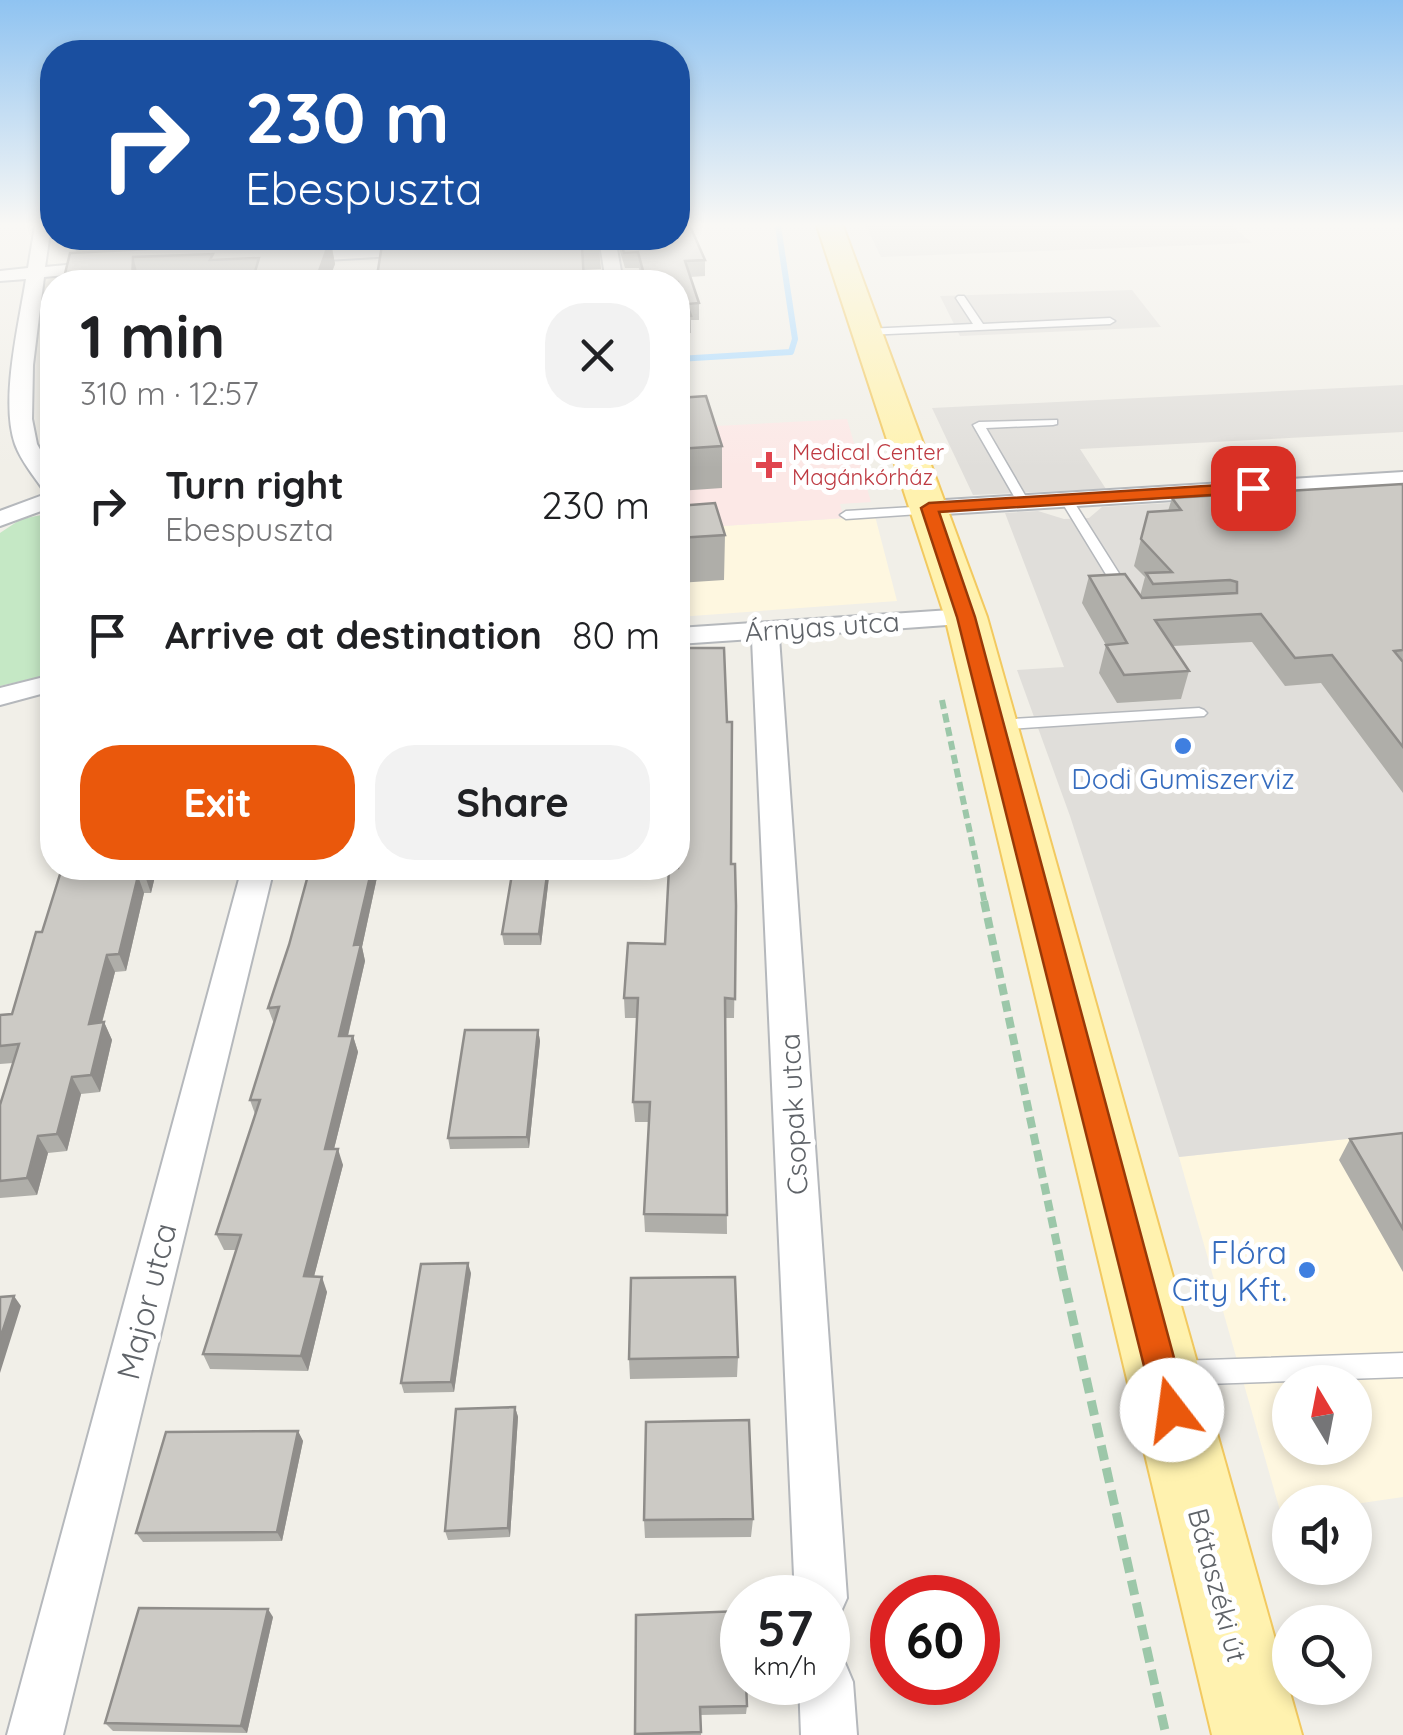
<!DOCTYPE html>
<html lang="en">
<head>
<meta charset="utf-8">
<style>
  body { margin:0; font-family:Quicksand,sans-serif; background:#f2f2f2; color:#202124; height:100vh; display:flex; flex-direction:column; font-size:38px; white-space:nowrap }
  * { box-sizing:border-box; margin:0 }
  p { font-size:32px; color:#757577 }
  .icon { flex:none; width:55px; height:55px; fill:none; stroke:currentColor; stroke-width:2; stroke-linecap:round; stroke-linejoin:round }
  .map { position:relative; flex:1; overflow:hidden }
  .side { position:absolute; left:40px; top:270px; width:650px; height:610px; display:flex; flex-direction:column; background:#fff; border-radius:40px; box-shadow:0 5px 15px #0003 }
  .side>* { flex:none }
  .banner { position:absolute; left:40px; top:40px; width:650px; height:210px; border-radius:40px; box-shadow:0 5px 15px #0003; background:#1a4fa0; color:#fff; overflow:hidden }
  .needle { width:65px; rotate:350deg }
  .buttons { position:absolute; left:1272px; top:1365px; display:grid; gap:20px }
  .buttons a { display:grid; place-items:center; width:100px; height:100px; border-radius:50%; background:#fff; box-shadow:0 5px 15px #0003; font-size:50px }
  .speed { position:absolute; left:720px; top:1575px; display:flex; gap:20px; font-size:50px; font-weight:700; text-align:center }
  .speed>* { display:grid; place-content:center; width:130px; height:130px; border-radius:50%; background:#fff; box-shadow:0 5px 15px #0003; line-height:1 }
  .speed small { font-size:25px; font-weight:400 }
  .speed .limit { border:15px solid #d22; background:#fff; color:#111 }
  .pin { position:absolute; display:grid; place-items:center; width:85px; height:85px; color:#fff; margin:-42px; border-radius:20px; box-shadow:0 5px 15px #0006 }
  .me { position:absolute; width:110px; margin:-55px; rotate:345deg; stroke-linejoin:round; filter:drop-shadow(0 0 8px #0008) }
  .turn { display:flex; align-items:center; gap:35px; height:210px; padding:0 40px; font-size:45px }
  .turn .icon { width:130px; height:130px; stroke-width:2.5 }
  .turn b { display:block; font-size:70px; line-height:85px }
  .round { display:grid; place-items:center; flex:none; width:105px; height:105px; border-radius:40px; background:#f2f2f2 }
  .overview { display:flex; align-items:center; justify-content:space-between; height:170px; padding:0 40px }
  h1 { font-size:60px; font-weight:700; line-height:75px }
  .cta { display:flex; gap:20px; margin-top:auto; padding:20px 40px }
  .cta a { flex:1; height:115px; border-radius:40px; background:#ea580c; color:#fff; font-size:40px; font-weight:700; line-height:115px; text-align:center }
  .cta a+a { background:#f2f2f2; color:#202124 }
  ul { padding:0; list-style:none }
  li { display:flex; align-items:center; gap:30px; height:130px; padding:0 40px }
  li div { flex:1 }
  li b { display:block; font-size:38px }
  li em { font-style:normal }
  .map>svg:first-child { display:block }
</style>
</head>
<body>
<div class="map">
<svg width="1403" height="1735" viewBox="0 0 1403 1735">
  <rect width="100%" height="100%" fill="#f1efe8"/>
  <!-- commercial -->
  <path fill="#fef7e0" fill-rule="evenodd" d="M875 516 897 601 678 617V529Z
    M1403 1133V1497L1355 1504 1290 1502V1513L1281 1514 1179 1157ZM1290 1382H1355V1448H1290Z"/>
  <!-- industrial -->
  <path fill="#e0deda" d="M866 226H1232L1252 243 881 257Z
    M1132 290 1161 327 960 336 940 296Z
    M1403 385V432L1080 449 1106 489 973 495 932 408Z
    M1403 489V1133L1179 1157 1070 816 1017 670 1064 667 1005 513 1038 511 1064 519 1089 518 1102 507Z"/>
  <!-- medical -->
  <path fill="#fce8e6" d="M847 419 871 502 840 504 844 518 678 529V428Z"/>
  <!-- green -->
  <path fill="#c5e8c5" d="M52 513V674L0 686V533L21 519Z"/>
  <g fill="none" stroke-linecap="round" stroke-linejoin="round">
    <!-- stream -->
    <path stroke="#aadaff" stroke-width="6" d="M678 359 791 352 795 339 778 226"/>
    <!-- lane casing -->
    <g stroke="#b5b8bc" stroke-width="3">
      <path id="lane" d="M958 296H964L983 324 1110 318 1115 321 1110 324 866 335 861 332 866 329 973 324 956 298Z
        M1057 420V424L1053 425 986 428 1029 502 1019 505 973 425 979 422Z
        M1062 496 1072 499 1132 594 1130 597 1125 598 1118 594 1060 499Z
        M930 506 936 510 934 513 846 519 840 515 846 511Z
        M1199 708 1204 710 1207 713 1204 716 995 730 987 725 995 720Z
        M1403 1353V1377L1177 1385 1168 1381 1165 1373 1168 1365 1177 1361Z"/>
    </g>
    <!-- street casing -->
    <g stroke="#b5b8bc" stroke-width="4">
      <path id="street" d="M35 226H51L45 267 109 261 117 266 109 271 44 277 33 365 32 419 37 444 52 471V507L0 526V511L51 492 44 491C34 476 21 461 15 444 0 400 19 324 26 279L0 281V271L28 268Z
        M599 238H615L623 282H606Z
        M423 246 429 248V254L292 262 284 257 292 252Z
        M1403 472V486L929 515 917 508 929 501Z
        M966 609 979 617 975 623 779 637 847 1598 839 1616 828 1621V1598H795L752 639 678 644V628Z
        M52 675V691L0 705V688Z
        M242 868H274L63 1735H7Z
        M828 1656 845 1663 853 1682 857 1735H801L799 1682H828Z"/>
    </g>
    <!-- primary casing -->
    <g stroke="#f2c960" stroke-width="4">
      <path id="primary" d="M817 226H843L987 617 1302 1735H1212L945 617Z"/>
    </g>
    <!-- path-far2 -->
    <path stroke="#9cc7a9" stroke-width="6" stroke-dasharray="9 5" stroke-linecap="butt" d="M942 700 985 904"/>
    <!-- path-far1 -->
    <path stroke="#9cc7a9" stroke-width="8" stroke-dasharray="11 6" stroke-linecap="butt" d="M984 901 1062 1268"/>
    <!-- path -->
    <path stroke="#9cc7a9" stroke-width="9" stroke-dasharray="15 8" stroke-linecap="butt" d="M1061 1266 1166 1735"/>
    <!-- lane -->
    <use href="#lane" fill="#fff" fill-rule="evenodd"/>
    <!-- street -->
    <use href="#street" fill="#fff" fill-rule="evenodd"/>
    <!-- primary -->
    <use href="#primary" fill="#fff2af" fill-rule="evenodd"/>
  </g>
  <!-- wall -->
  <path fill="#afaea9" d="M74 238H342L340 246H332L335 264 328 282H216L215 279 140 282 76 253Z
    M401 238H598L601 269 584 270Z
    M616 238H678L705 260V276L690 277 699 303V320H691V333L678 334V282H642L639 268H625Z
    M678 398 722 446V488L678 491Z
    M1403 484V793L1321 683 1285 686 1252 642 1173 646 1189 671 1181 699 1117 703 1099 673 1106 645 1082 603 1089 576 1140 596 1145 577 1134 566 1148 512 1168 511 1172 498Z
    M678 506 725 535 724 580 678 583Z
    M731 864 736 906 734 1018H725L727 1234 645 1232 644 1214 649 1122H635L633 1102 637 1018H625L624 998Z
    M62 868H157L151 893H144L126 971 115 972 102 1023 104 1022 112 1040 100 1092 81 1094 67 1151 48 1153 37 1195 0 1198V1105L13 1063 0 1064V1015L12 1014 42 932Z
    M310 868H379L362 947 365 961 348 1036H353L358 1052 334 1149 343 1165 314 1276 327 1292 308 1371 210 1369 203 1354 236 1250H224L216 1234 255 1114 250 1100 274 1024 268 1008 289 945Z
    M548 868H550L541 945H504L502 934Z
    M538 1030 540 1041 529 1148 450 1149 448 1138Z
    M1403 1133V1272L1339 1160 1350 1139Z
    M471 1273 454 1392 404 1393 401 1383Z
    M738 1357 737 1377 630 1379 629 1359Z
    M515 1407 518 1417 510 1537 448 1540 445 1531Z
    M298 1431 303 1441 282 1541 143 1542 136 1533Z
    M753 1519 751 1537 645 1538 644 1520Z
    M636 1615 747 1706 746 1714 700 1715 701 1735H635Z
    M273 1617 247 1733 113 1731 105 1723Z"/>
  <!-- shaded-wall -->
  <path fill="#8f8d8a" d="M330 240 335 264 328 282H320L318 274Z
    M133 257 140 282H132Z
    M147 868H157L151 893 145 876Z
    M372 868H379L362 947 365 961 344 1052 339 1036 354 945Z
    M548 868H550L541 945 539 934Z
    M138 876 144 893 126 971 119 954Z
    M107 955 115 972 97 1041 89 1024Z
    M104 1022 112 1040 100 1092 91 1075Z
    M538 1030 540 1041 529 1148 527 1137Z
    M353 1036 358 1052 330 1165 325 1149Z
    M72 1077 81 1094 67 1151 57 1134Z
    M38 1136 48 1153 37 1195 27 1178Z
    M338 1149 343 1165 310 1292 304 1276Z
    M468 1263 471 1273 454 1392 451 1382Z
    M322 1277 327 1292 308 1371 301 1356Z
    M14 1296 21 1306 0 1373V1339Z
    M515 1407 518 1417 510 1537 508 1528Z
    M298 1431 303 1441 282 1541 277 1532Z
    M268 1609 273 1617 247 1733 241 1726Z"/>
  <!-- building -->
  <path fill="#cccac5" stroke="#8f8d8a" stroke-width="2.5" d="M678 226H690L705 260 685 261 699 303 687 304 691 316 678 317V282H646L638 252 624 253 620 238H678Z
    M74 238H236L74 246Z
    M420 238H598L600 245 582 246 584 282H376L383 239Z
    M330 240 318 274H315L312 282H252L259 258 210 260 213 254 133 257 132 282H63L70 253Z
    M706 396 722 446 678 449V398Z
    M1403 484V650L1394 651 1403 662V747L1332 655 1295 658 1261 614 1155 620 1189 671 1124 675 1106 645 1127 643 1089 576 1125 574 1142 598 1237 593V582L1230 580 1153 584 1146 573 1172 572 1141 539 1148 512 1181 510 1172 498Z
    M715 503 725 535 678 538V506Z
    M678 648H724L727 722H732L731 864H735L736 906 735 999 725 998 727 1215 644 1214 650 1102H633L638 998H624L628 943 665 944 669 868H678Z
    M62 868H147L145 876H138L119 954 107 955 89 1024 104 1022 91 1075 72 1077 57 1134 38 1136 27 1178 0 1181V1105L19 1044 0 1046V1015L12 1014 36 932H42Z
    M310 868H372L354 945 361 944 339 1036H353L325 1149H338L304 1276 322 1277 301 1356 203 1354 241 1235 216 1234 260 1100H250L279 1007 268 1008 289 945Z
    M513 868H548L539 934H502Z
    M465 1030H538L527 1137 448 1138Z
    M1403 1133V1229L1350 1139Z
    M468 1263 451 1382 401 1383 421 1264Z
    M735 1277 738 1357 629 1359 631 1278Z
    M14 1296 0 1339V1297Z
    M515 1407 508 1528 445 1531 456 1409Z
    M749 1420 753 1519 644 1520 646 1422Z
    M298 1431 277 1532 136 1533 166 1432Z
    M139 1608 268 1609 241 1726 105 1723Z
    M742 1611V1682H746L747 1706 700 1707 701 1732 635 1734 636 1615Z"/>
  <!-- sky -->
  <linearGradient id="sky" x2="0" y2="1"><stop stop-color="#8fc3f1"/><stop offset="0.48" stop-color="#f9f8f5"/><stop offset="1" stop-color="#f9f8f5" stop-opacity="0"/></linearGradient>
  <rect width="1403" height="468" fill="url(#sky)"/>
  <!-- route -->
  <path fill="#ea580c" stroke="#983908" stroke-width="2.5" d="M1253 483 1259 485V492L939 512 975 617 1188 1410 1183 1422 1172 1426 1160 1422 1155 1410 957 617 921 508 929 503Z"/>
  <!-- markers -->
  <path fill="#e0444e" stroke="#fff" stroke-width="4" d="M764 450h10v10h10v10h-10v10h-10v-10h-10v-10h10z"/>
  <g fill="#3f7fe0" stroke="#fff" stroke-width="4">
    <circle cx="1183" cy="746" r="10"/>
    <circle cx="1307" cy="1270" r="10"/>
  </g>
  <g text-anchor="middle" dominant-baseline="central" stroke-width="10" stroke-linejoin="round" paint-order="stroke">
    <!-- far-health labels -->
    <g font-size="22" fill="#be3a42" stroke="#fff" text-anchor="start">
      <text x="792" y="452">Medical Center<tspan x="792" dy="25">Magánkórház</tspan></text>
    </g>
    <!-- street labels -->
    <g font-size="28" fill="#5f6368" stroke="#fff">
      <text transform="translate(822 626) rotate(-4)">Árnyas utca</text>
      <text transform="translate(793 1114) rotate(-93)">Csopak utca</text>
      <text transform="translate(1218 1585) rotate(75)">Bátaszéki út</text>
    </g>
    <!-- shop labels -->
    <g font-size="28" fill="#366cbe" stroke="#fff">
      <text x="1183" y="778">Dodi Gumiszerviz</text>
    </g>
    <!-- near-shop labels -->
    <g font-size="32" fill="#366cbe" stroke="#fff" text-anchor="end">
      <text x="1287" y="1252">Flóra<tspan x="1287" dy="37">City Kft.</tspan></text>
    </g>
    <!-- near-street labels -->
    <g font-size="32" fill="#5f6368" stroke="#fff">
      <text transform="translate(146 1301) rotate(-76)">Major utca</text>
    </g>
  </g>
</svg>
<div class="buttons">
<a><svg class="needle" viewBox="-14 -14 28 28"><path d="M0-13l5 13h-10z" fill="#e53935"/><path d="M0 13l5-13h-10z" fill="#757577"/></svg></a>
<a><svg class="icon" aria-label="sound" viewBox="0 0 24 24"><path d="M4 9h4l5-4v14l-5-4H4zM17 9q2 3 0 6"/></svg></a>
<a><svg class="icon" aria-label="search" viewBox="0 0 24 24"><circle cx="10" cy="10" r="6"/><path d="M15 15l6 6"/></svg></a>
</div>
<div class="speed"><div>57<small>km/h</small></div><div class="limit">60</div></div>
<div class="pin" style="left:1253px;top:488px;background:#d93025"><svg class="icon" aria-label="arrive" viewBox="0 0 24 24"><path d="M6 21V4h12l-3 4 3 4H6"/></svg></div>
<svg class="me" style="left:1172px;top:1410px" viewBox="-20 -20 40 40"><circle r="19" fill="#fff"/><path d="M0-13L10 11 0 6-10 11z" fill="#ea580c"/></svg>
<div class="banner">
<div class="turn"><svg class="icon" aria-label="right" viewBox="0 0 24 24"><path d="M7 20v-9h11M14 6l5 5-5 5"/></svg><div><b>230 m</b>Ebespuszta</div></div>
</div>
<section class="side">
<div class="overview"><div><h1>1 min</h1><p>310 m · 12:57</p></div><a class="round"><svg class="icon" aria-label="close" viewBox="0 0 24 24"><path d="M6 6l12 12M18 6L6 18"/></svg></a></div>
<ul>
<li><svg class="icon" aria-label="right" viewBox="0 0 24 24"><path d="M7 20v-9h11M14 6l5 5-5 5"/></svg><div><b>Turn right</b><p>Ebespuszta</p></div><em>230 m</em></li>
<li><svg class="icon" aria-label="arrive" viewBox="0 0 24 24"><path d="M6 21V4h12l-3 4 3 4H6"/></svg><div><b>Arrive at destination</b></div><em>80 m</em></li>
</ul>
<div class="cta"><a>Exit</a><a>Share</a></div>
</section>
</div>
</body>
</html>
